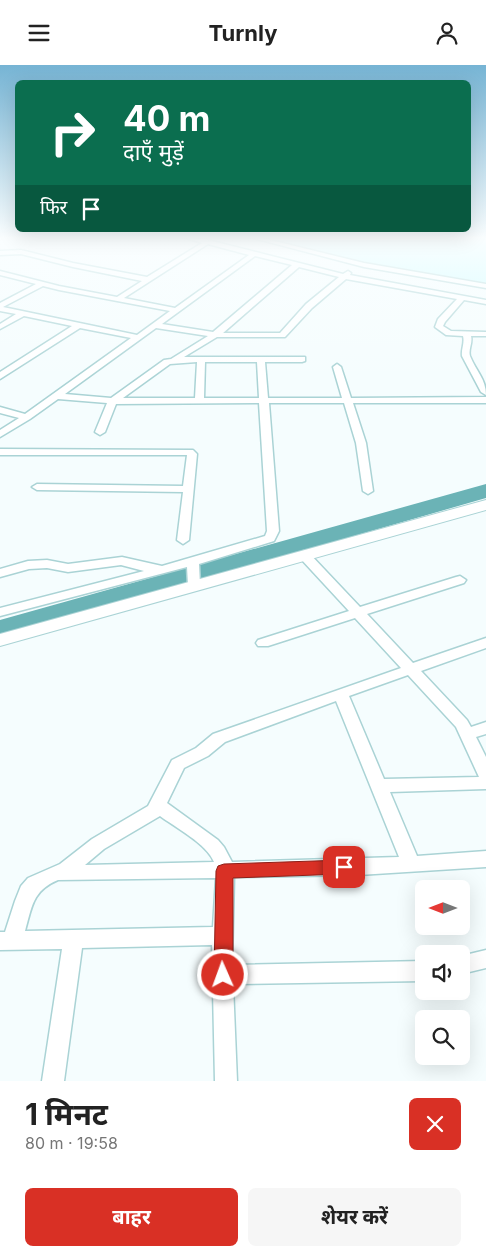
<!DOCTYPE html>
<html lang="hi">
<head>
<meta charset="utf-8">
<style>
  body { margin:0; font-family:Inter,"Noto Sans Devanagari",sans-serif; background:#f6f6f6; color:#222; height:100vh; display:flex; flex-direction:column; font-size:19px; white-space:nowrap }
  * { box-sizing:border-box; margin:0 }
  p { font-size:16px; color:#767676 }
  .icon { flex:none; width:28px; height:28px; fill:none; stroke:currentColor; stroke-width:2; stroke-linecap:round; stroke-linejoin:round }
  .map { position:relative; height:1016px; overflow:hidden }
  .details { display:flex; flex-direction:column; background:#fff; flex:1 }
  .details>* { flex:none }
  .top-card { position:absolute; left:15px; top:15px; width:456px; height:152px; border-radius:8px; box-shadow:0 5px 20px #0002; background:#0b6e4f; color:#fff; overflow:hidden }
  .needle { width:32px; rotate:270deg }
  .tools { position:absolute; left:415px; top:815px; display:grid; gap:10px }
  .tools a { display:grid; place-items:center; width:55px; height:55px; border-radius:8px; background:#fff; box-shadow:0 5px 20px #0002; font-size:25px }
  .pin { position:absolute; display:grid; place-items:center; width:42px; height:42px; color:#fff; margin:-21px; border-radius:10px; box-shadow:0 2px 8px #0006 }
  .me { position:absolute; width:55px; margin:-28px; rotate:358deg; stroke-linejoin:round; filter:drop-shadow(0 0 4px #0008) }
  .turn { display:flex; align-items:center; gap:18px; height:105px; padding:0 25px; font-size:22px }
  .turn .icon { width:65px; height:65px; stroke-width:2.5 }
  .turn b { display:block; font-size:35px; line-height:42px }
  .then { display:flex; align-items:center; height:48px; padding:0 25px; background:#0003; gap:10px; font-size:19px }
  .round { display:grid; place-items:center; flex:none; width:52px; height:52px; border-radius:8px; background:#f6f6f6 }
  .summary { display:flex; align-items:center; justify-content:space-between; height:85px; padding:0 25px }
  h1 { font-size:30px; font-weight:700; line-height:38px }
  .action { display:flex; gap:10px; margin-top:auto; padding:10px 25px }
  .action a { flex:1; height:58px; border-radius:8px; background:#d93025; color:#fff; font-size:20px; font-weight:700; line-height:58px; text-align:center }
  .action a+a { background:#f6f6f6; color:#222 }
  header { display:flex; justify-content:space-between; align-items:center; height:65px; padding:0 25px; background:#fff; font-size:22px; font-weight:700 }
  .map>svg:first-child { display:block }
</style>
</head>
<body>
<header><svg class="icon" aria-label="menu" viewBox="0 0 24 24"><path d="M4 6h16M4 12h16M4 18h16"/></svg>Turnly<svg class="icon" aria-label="person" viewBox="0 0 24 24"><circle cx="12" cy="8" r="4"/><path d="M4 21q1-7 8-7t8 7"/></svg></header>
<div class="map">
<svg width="486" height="1016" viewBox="0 0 486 1016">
  <rect width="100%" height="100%" fill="#f5fdfe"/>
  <!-- built -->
  <path fill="#c8fdff" d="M257 172H486V218L372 200Z"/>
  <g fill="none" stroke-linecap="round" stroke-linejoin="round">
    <!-- river -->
    <path fill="#6bb3b6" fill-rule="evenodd" d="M486 419V433L0 573V555Z"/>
    <!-- street casing -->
    <g stroke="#aad3d5" stroke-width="3">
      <path id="street" d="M183 172 208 175 343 209 348 206 351 208 350 210 486 235V239L464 235 445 257 443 261 451 266 486 267V271H471C473 278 468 284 470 291 476 306 486 314 486 330L481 327 462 291C461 284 465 278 463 271L446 270 435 262 438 254 457 234 346 214 312 243 285 272H217L184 292H305V296L302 297H265L268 333H342L333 302 337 299 341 302 351 333 486 332V338H353L366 378 373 426 368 429 363 426 356 378 344 338H269L279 466 274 476 199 499 200 520 199 523 194 524 188 520 187 502 0 551V543L144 506 121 500 68 507 47 503 29 504 0 512V504L28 496 47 495 68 499 122 492 162 501 265 471 267 466 259 338 116 339 105 367 100 370 95 367 107 338 58 334 30 354 0 372V365L19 353 0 348V342L25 349 131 273 80 263 0 314V307L72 261 24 251 0 264V259L16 249 0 246V238L36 219 0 210V206L59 221 117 232 142 216 73 202 21 189 0 190V186L21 185 73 198 147 212 202 178ZM208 179 249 190 175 243 124 233ZM255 191 292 200 213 267 162 259ZM299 202 339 212 306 239 280 268H223ZM43 221 59 225 170 246 137 270 3 242ZM156 263 208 271 171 294 164 295 111 333 65 329ZM197 297 195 333H123L170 299ZM205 297H257L259 333H204Z
        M249 172H258L364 198 486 219V223L364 202Z
        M0 384 193 385 197 389 189 475 183 479 177 475 183 427 37 425 32 422 37 419 183 421 187 390H0Z
        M304 486 308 487 360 542 456 512 460 511 466 515 464 518 367 549 413 598 486 573V583L421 606 467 655 471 662 486 657V669L476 672 486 692V724L390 727 417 791 486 786V802L359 810 234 812 232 900 424 896V916L233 919 237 1016H215L212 880 82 883 64 1016H42L62 884 0 885V867H5L15 836 21 821 28 813 60 799 92 774 148 741 172 695 196 683 213 669 401 603 355 553 268 581H258L256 578 258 575 349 546 300 493 298 490ZM408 610 456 662 479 712 384 714 349 631ZM336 636 399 792 232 797 224 782 218 775 167 738 184 703 208 691 225 677ZM160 751C175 762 207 779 214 797L85 800 104 784ZM216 813 213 862 25 866C32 842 32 826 58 815Z
        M486 885V903L461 909V891Z"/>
    </g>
    <!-- secondary casing -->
    <g stroke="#aad3d5" stroke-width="2">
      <path id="secondary" d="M486 435V445L0 581V569Z"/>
    </g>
    <!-- street -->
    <use href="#street" fill="#fff" fill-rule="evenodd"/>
    <!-- secondary -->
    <use href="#secondary" fill="#fff" fill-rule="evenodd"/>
  </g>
  <!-- sky -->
  <linearGradient id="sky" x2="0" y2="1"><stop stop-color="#76b4d4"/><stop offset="0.55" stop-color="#fafeff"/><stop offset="1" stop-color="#fafeff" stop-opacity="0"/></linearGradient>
  <rect width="486" height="314" fill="url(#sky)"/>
  <!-- route -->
  <path fill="#d93025" stroke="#8d1f18" d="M344 795 350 797 353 802 350 807 344 809 233 813V910L230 916 223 919 217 916 214 910 216 806 218 801 224 799Z"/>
</svg>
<div class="tools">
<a><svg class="needle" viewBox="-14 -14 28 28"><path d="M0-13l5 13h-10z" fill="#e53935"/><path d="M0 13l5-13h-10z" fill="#767676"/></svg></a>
<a><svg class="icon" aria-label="sound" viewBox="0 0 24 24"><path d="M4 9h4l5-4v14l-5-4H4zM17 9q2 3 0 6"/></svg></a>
<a><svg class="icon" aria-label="search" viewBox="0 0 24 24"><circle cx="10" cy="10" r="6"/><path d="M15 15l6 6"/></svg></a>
</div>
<div class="pin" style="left:344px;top:802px;background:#d93025"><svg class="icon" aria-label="arrive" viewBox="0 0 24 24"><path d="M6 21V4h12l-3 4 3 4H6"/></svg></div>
<svg class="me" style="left:223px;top:910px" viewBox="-20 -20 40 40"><circle r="17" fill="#d93025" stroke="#fff" stroke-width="3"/><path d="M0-11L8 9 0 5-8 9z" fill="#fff"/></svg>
<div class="top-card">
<div class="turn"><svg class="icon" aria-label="right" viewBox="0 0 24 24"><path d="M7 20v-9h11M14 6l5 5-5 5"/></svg><div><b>40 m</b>दाएँ मुड़ें</div></div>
<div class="then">फिर<svg class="icon" aria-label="arrive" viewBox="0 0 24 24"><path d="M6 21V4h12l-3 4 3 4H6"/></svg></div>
</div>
</div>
<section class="details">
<div class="summary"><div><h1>1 मिनट</h1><p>80 m · 19:58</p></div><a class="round" style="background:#d93025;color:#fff"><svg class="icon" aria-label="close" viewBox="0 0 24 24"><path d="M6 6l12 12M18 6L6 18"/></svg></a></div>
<div class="action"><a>बाहर</a><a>शेयर करें</a></div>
</section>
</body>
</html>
